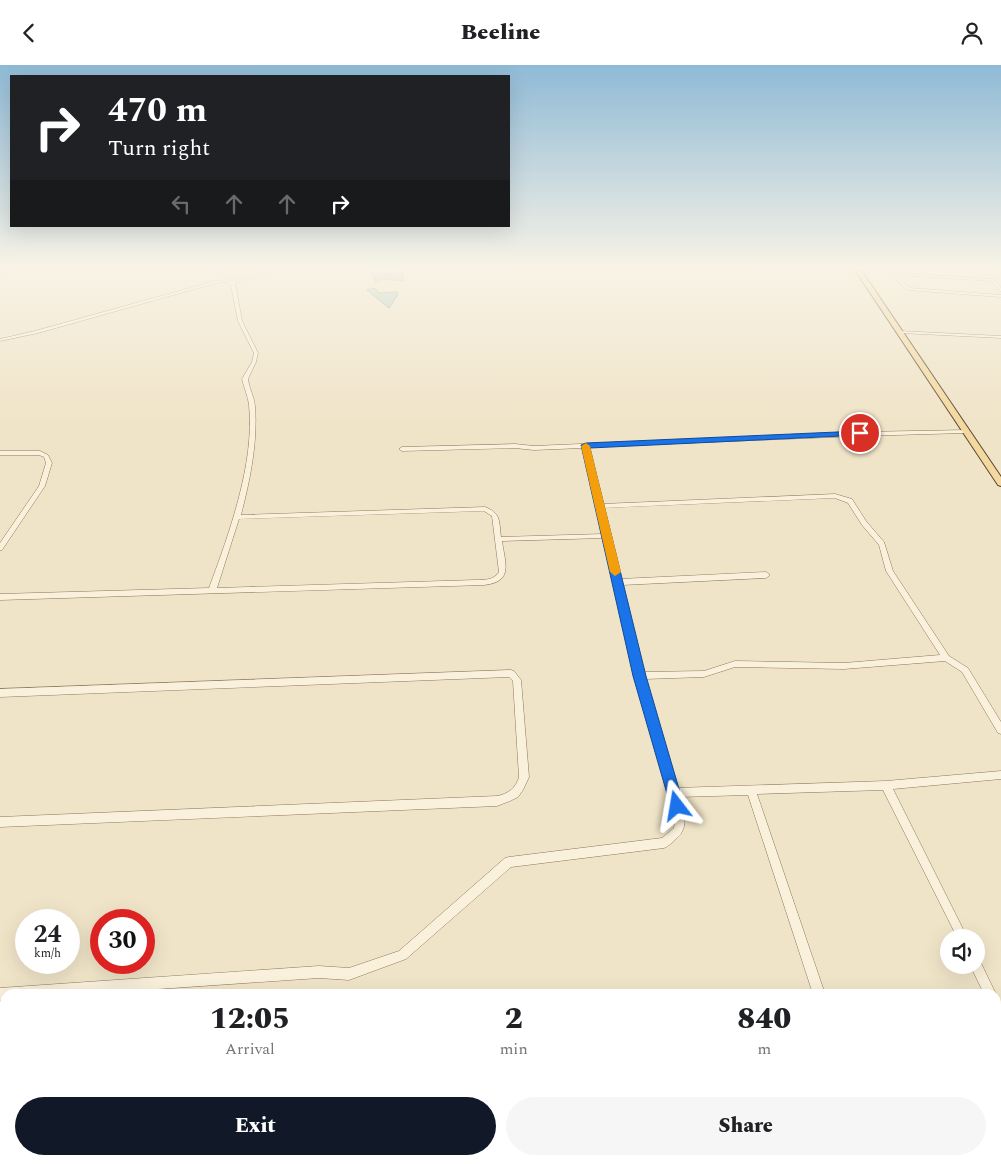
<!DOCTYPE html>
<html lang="en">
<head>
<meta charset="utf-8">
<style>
  body { margin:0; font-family:Spectral,serif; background:#f6f6f6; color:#202124; height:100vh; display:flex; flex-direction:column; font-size:19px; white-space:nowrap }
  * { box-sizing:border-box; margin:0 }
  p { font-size:16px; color:#757577 }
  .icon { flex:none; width:28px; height:28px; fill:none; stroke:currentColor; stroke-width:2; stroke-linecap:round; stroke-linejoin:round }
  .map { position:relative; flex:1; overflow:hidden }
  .details { position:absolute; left:0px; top:924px; width:1001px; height:176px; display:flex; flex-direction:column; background:#fff; border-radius:15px 15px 0 0; box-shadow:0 5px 20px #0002 }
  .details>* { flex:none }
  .hud { position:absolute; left:10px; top:10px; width:500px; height:152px; border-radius:0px; box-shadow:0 5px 20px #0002; background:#202124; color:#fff; overflow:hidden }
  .buttons { position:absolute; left:940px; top:864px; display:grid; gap:10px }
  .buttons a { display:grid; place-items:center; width:45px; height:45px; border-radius:50%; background:#fff; box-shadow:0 5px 20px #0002; font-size:25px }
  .speed { position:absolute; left:15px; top:844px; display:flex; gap:10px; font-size:25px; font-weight:700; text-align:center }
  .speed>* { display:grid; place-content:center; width:65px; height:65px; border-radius:50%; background:#fff; box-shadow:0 5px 20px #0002; line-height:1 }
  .speed small { font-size:12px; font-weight:400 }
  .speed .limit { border:8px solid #d22; background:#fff; color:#111 }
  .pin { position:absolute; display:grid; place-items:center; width:42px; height:42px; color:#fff; margin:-21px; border:2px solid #fff; border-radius:50%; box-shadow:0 1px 5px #0007 }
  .me { position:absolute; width:55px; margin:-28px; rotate:346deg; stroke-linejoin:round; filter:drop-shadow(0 0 4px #0008) }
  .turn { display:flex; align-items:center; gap:18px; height:105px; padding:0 15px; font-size:22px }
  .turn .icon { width:65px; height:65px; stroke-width:2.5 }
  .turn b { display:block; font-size:35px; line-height:42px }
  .lanes { display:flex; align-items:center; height:48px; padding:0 15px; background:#0003; justify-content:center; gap:25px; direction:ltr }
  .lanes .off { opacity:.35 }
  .eta { display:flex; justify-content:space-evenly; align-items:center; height:85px; text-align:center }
  .eta b { font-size:30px; font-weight:800; line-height:35px }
  .action { display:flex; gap:10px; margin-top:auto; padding:10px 15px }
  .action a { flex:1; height:58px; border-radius:30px; background:#111827; color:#fff; font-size:20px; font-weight:800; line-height:58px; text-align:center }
  .action a+a { background:#f6f6f6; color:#202124 }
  header { display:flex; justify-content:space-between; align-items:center; height:65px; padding:0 15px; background:#fff; font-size:22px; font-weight:800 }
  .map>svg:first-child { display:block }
</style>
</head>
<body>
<header><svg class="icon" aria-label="back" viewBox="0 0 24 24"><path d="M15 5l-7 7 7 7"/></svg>Beeline<svg class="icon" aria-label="person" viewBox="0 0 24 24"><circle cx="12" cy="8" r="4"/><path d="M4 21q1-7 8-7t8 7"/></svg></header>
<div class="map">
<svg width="1001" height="1099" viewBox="0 0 1001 1099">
  <rect width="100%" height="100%" fill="#f0e4c8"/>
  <!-- water -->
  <path fill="#a9c4bc" stroke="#6f938a" d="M363 202H402L403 216 383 214 375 218 373 208Z
    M375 223 379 228 397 227V231L389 243 367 225Z"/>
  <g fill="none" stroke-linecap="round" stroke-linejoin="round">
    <!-- minor casing -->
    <g stroke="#8d765c" stroke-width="1">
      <path id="minor" d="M16 202H27L0 207V205Z
        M207 202H211L213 205 210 206Z
        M280 202H287L235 218 242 256 258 288 256 297 248 314C249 323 254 331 255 341 258 377 250 415 241 450L485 442C501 448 499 456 501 472L603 469 582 383 534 385 515 383 402 386 399 384 402 382 515 379 534 381 860 367 967 365 968 366 965 368 860 371 588 382 602 439 835 429 852 434 866 456 884 477 893 506 949 591 968 603 1001 657V669L998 668 962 607 945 596 844 604 735 602 704 612 645 614 676 723 886 716 1001 706V714L893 724 967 872H957L883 725 757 729 825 929H813L748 730 679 732C683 747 690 761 677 773 673 777 669 781 664 783L511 802 406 894 349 915 319 913 85 929H5V934L0 935V923L319 901 349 903 399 886 505 793 509 792 662 773 674 763 675 755 636 611 604 473 502 476C505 498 514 517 484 520L0 535V529L209 523C229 469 255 398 249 340 248 331 244 323 242 314L252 297 254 288 238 256 231 220 226 217 216 218 38 268 0 276V274L35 266 215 216 227 215 231 217ZM835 433 848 438 862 460 879 480 886 506 940 590 844 598 735 596 704 606 643 607 622 520 766 513 770 510 766 507 620 514 603 443ZM484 446 492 451 499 507C494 515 485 515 476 515L217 523 239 454Z
        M888 202H892L896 208 990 214 981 202H985L1001 223V227L991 216 898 210 903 218 910 223 1001 230V232L908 225 901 220Z
        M899 266 1001 271V273L901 268 899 267Z
        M0 386H40L48 390 52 398 45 421 2 485H0V478L39 421 46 398 44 392 39 390H0Z
        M511 605 514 606 521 615 529 712 523 725 518 732 510 736 497 741 0 762V752L497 731C508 729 516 723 519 712L513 616 509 612 0 632V624Z
        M976 895 980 896 996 929H984L970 900H976Z
        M996 935 1001 939V956L996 953Z
        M868 1095H881L883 1099H869Z"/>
    </g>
    <!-- major casing -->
    <g stroke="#5b4430" stroke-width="2">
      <path id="major" d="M853 202H859L1001 412V421L998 420Z"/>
    </g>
    <!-- minor -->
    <use href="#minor" fill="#faf1dc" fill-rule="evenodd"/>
    <!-- major -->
    <use href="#major" fill="#f3d9a0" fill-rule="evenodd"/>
  </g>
  <!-- sky -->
  <linearGradient id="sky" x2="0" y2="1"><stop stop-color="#8fbad6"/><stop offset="0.57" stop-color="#f8f3e6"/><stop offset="1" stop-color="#f8f3e6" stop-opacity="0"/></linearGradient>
  <rect width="1001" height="356" fill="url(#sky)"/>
  <!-- route -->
  <path fill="#1a73e8" stroke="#114b97" d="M860 366 863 367V370L590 383 646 611 684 741 682 746 677 748 672 746 633 611 581 380 586 378Z"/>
  <!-- slow -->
  <path fill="#f59e0b" d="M586 378 590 381 621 507 615 511 610 507 581 381Z"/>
</svg>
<div class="buttons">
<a><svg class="icon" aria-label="sound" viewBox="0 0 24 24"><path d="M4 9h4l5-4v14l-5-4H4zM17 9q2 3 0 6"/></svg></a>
</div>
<div class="speed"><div>24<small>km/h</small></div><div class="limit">30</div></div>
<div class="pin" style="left:860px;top:368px;background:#d93025"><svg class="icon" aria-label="arrive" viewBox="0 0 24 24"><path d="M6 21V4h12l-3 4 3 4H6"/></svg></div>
<svg class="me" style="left:677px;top:741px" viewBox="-20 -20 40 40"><path d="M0-17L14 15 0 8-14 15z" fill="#1a73e8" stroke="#fff" stroke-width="4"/></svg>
<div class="hud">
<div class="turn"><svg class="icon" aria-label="right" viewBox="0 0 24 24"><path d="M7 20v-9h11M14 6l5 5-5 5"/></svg><div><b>470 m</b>Turn right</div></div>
<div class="lanes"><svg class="icon off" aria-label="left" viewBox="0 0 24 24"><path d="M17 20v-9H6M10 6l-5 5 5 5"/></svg><svg class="icon off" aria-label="ahead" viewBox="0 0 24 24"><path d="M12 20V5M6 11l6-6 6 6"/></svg><svg class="icon off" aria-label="ahead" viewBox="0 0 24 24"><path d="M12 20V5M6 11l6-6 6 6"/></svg><svg class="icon" aria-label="right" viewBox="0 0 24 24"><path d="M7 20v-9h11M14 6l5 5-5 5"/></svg></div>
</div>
<section class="details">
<div class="eta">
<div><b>12:05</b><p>Arrival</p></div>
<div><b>2</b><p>min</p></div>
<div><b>840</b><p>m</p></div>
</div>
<div class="action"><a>Exit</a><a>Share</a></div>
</section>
</div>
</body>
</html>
